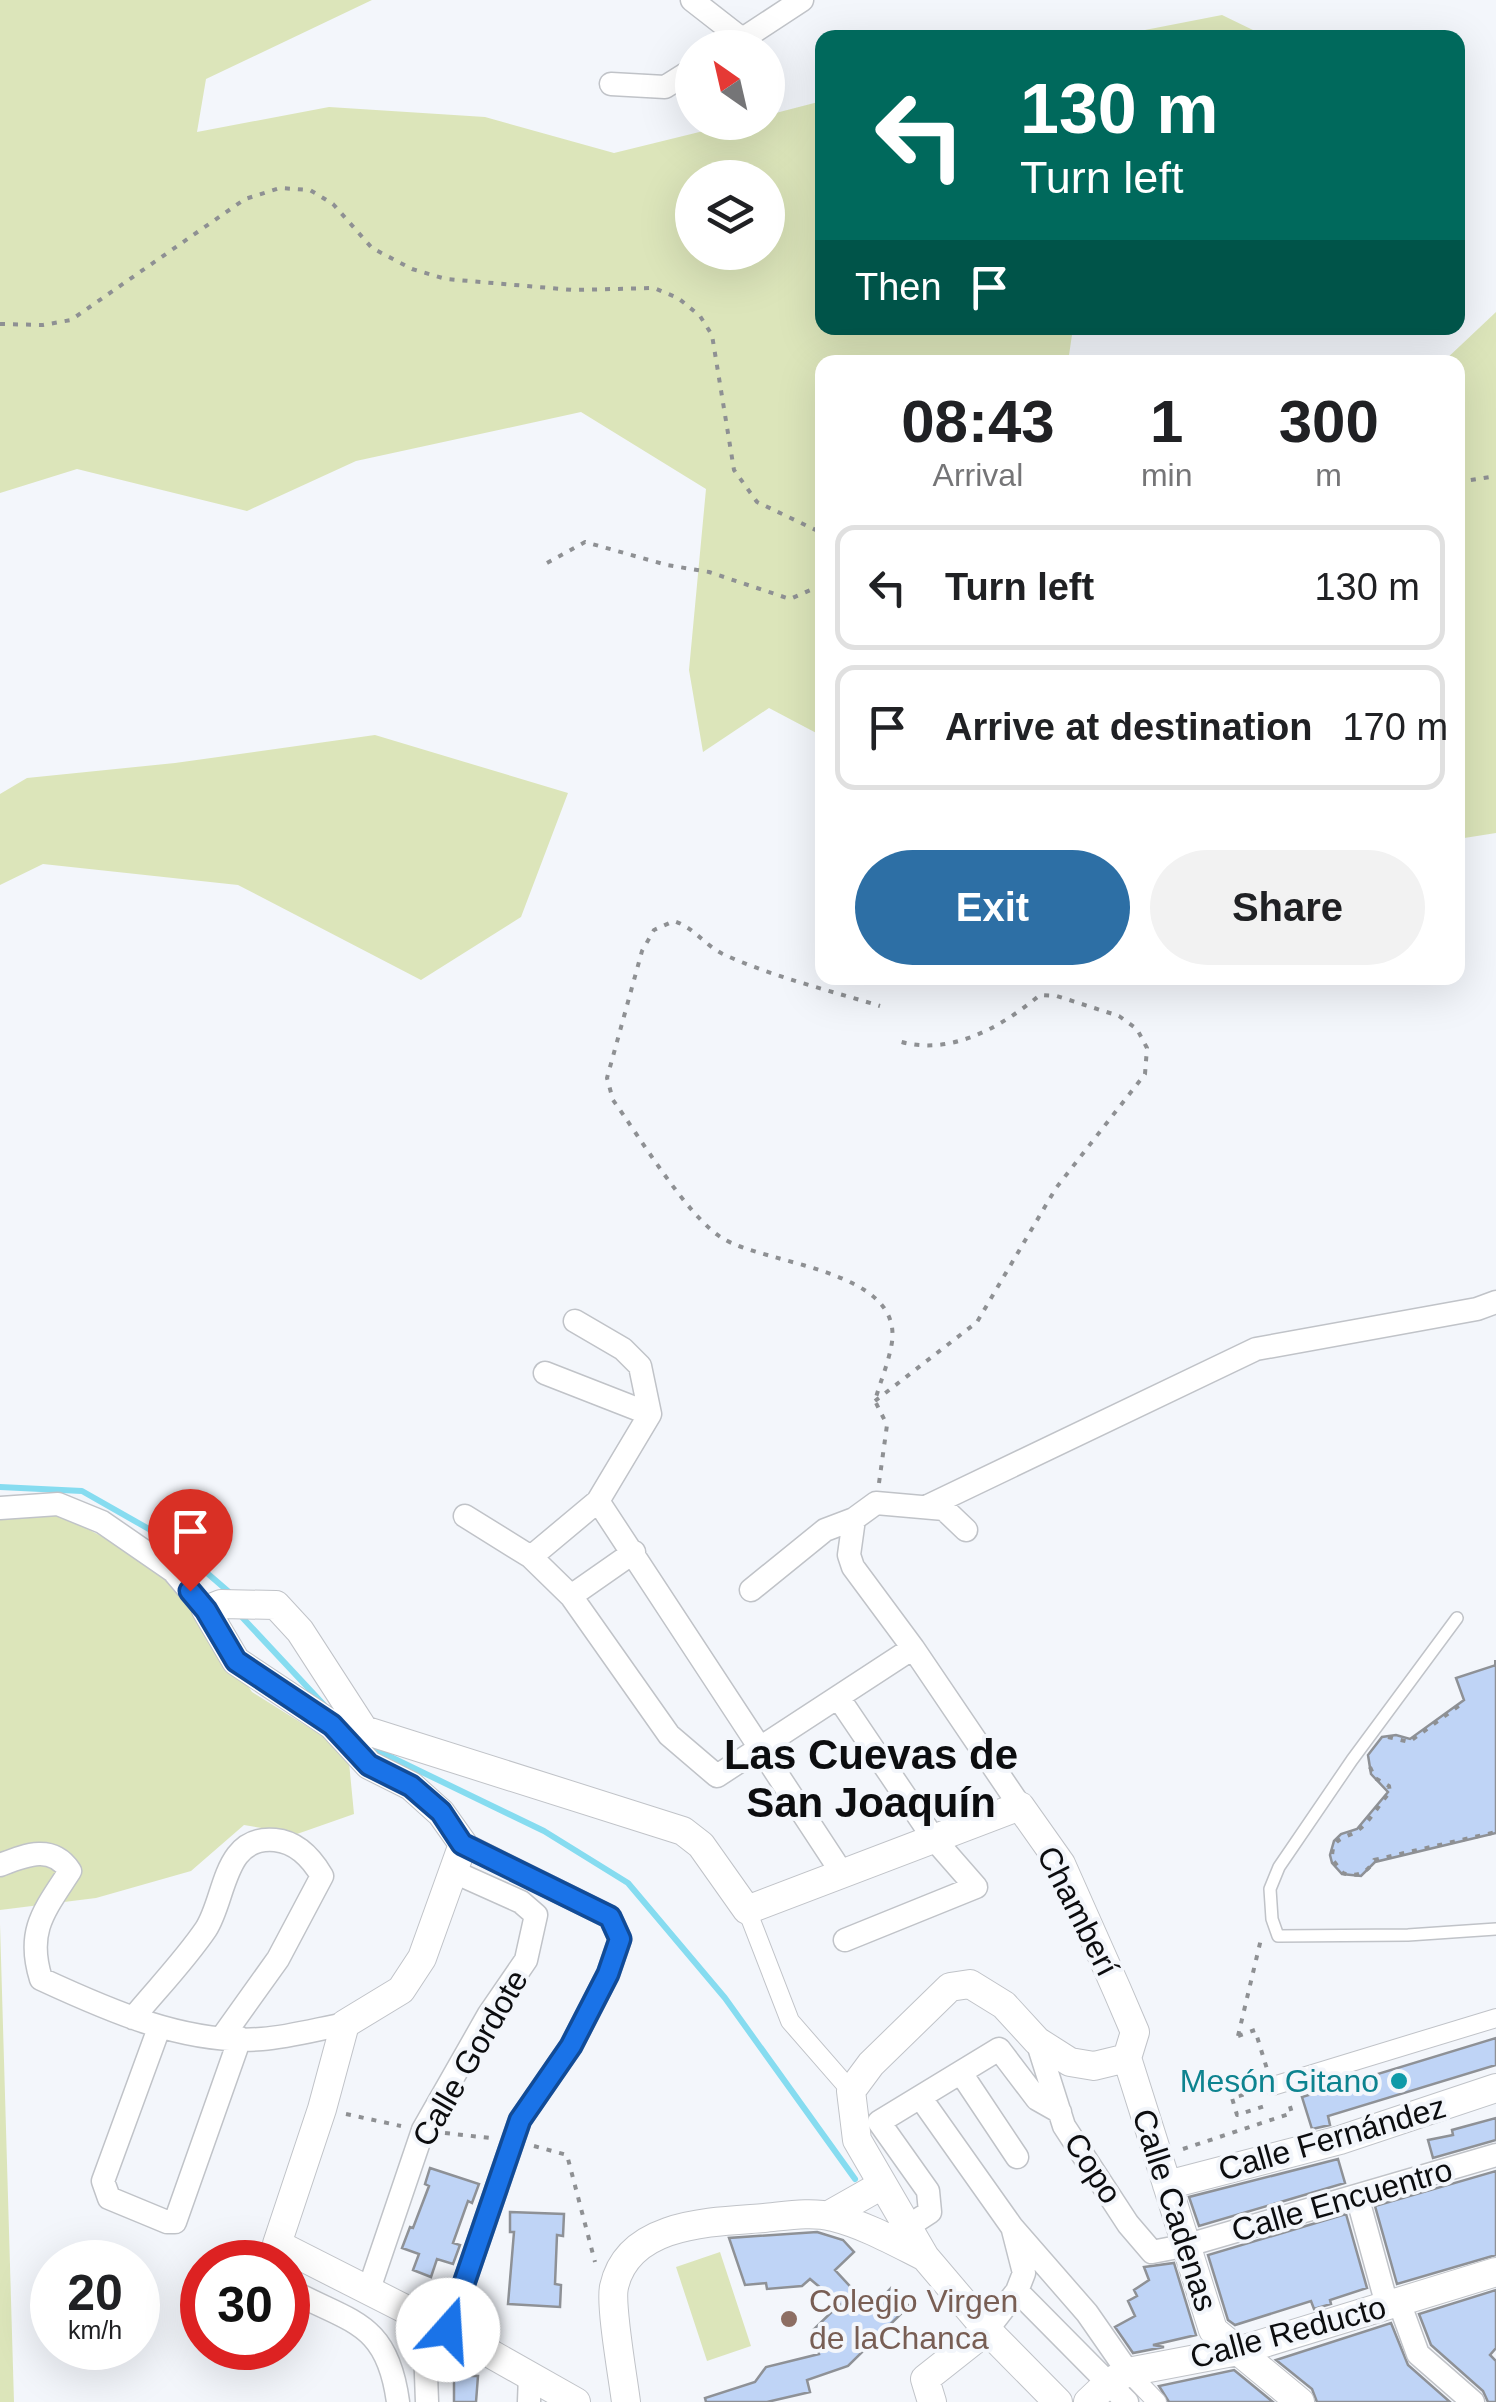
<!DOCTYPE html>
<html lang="en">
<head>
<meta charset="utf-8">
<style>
  body { margin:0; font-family:Helvetica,sans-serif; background:#f2f2f2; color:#202124; height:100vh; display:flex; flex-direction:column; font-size:38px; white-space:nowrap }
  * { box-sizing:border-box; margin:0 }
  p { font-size:32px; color:#757577 }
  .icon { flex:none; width:55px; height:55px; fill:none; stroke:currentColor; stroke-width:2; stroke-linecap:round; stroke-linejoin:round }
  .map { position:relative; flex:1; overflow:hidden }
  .side { position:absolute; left:815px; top:355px; width:650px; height:630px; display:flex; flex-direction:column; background:#fff; border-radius:20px; box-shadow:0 10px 40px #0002 }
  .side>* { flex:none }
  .top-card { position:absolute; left:815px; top:30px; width:650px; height:305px; border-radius:20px; box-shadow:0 10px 40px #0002; background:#00695c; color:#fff; overflow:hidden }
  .needle { width:65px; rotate:326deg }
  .controls { position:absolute; left:675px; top:30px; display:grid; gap:20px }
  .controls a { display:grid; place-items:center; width:110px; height:110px; border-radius:50%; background:#fff; box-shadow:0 10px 40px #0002; font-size:50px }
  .speed { position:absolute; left:30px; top:2240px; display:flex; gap:20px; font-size:50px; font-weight:700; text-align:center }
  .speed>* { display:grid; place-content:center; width:130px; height:130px; border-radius:50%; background:#fff; box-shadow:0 10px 40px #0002; line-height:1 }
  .speed small { font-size:25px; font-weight:400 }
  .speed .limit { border:15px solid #d22; background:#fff; color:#111 }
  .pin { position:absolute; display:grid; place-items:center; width:85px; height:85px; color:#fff; margin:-102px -42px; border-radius:50% 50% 50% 0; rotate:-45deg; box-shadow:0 0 10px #0007 }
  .pin .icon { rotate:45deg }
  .me { position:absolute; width:110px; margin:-55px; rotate:19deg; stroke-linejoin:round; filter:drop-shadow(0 0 8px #0008) }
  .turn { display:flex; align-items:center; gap:35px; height:210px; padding:0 40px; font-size:45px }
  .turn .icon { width:130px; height:130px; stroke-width:2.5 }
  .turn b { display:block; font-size:70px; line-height:85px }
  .then { display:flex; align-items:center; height:95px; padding:0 40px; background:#0003; gap:20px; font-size:38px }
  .eta { display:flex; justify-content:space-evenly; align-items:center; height:170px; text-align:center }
  .eta b { font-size:60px; font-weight:600; line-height:70px }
  .action { display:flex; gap:20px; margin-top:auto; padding:20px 40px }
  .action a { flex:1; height:115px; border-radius:60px; background:#2d6fa5; color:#fff; font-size:40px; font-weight:600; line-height:115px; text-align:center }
  .action a+a { background:#f2f2f2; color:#202124 }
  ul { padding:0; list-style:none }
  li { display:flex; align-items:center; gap:30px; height:125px; margin:0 20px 15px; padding:0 20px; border:5px solid #e0e0e0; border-radius:20px }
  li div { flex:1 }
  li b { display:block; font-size:38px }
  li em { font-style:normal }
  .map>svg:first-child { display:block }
</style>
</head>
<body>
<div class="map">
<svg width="1496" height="2402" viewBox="0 0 1496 2402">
  <rect width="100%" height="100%" fill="#f3f6fb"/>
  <!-- green -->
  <path fill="#dce5ba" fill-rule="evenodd" d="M0 0H372L206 79 197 132 329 107 485 117 614 153 736 123 768 122V115L822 101V328H1073L1068 362H822V736L769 708 703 752 689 670 706 489 581 412 356 461 247 511 77 469 0 493ZM692 178H768V252H692Z
    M1222 15 1255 31 1254 37H1109Z
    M1496 312V833L1458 839V362H1443Z
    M375 735 568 793 521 917 421 980 238 885 43 864 0 885V794L27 778 175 763Z
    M61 1515 141 1557 189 1600 252 1692 348 1752 354 1814 297 1834 244 1825 191 1871 96 1898 0 1910V1516Z
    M0 1924 14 2402H0Z
    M720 2252 751 2346 707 2361 676 2267Z"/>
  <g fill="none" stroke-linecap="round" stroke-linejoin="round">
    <!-- stream -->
    <path stroke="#86dcf0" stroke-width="6" d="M0 1487 82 1491 170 1541 229 1592
      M240 1615 325 1706
      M366 1745 544 1831 628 1883 725 1998 855 2179"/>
  </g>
  <!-- building -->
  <path fill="#bfd4f6" stroke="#8e9196" stroke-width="2.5" d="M1496 1665V1833L1375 1862 1361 1876 1342 1874 1332 1863 1330 1855 1334 1841 1341 1834 1357 1829 1388 1792 1371 1774 1368 1755 1382 1737 1396 1735 1410 1739 1464 1700 1456 1678Z
    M1496 2038V2065L1328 2116 1330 2125 1312 2129 1302 2097Z
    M1496 2118V2140L1433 2158 1428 2140 1453 2135 1452 2130Z
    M1338 2159 1345 2183 1199 2226 1189 2197Z
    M430 2168 479 2184 472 2203 468 2201 453 2243 460 2245 453 2264 437 2259 431 2277 413 2270 419 2254 402 2248 410 2227 413 2228 429 2186 425 2184Z
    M1496 2171V2255L1397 2284 1375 2206Z
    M510 2212 564 2214 563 2236 557 2235 555 2284 561 2285 560 2307 508 2304 514 2232H510Z
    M1346 2214 1367 2288 1330 2300 1331 2304 1314 2309 1311 2301 1235 2325 1228 2320 1208 2255Z
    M817 2232 843 2240 854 2252 835 2270 871 2309 891 2288 909 2306 848 2366 807 2380 810 2392 767 2402H706L705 2398 755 2382 766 2367 819 2354 817 2347 824 2341 814 2329 840 2304 810 2279 802 2286 767 2289 766 2283 745 2285 729 2238Z
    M1174 2263 1196 2335 1153 2345 1164 2347 1133 2353 1115 2327 1135 2316 1128 2301 1137 2296 1134 2290 1149 2280 1144 2267Z
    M1496 2290V2348L1490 2355 1496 2361V2402H1488L1483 2391 1431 2345 1419 2314Z
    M1391 2323 1408 2365 1450 2402H1317L1312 2389 1276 2360Z
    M1234 2370 1273 2402H1169L1159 2386Z
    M454 2376H478L476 2402H454Z"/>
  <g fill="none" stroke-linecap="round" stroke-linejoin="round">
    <!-- service casing -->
    <g stroke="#c0c3c8" stroke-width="14">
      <path id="service" d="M1457 1618 1352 1760 1279 1867 1270 1889 1272 1919 1278 1936 1408 1935 1496 1929"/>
    </g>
    <!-- pedestrian casing -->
    <g stroke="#c0c3c8" stroke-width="20">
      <path id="pedestrian" d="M747 1910 790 2021 851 2091
        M1273 2086 1496 2018
        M1128 2372 1157 2402"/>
    </g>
    <!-- minor casing -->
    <g stroke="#c0c3c8" stroke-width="25">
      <path id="minor" d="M692 0 742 39
        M729 48 802 0
        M611 84 665 87 692 70
        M545 1373 650 1414
        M598 1501 842 1873
        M926 1507 1256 1349 1477 1309 1496 1302
        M0 1508 58 1504 102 1522 173 1571 206 1610
        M465 1516 531 1557 571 1596 669 1735 717 1776 913 1648
        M854 1519 849 1555 853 1567 913 1648 1020 1806
        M531 1557 598 1501 650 1414 640 1366 623 1349 575 1321
        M751 1590 825 1530 854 1519 876 1503 944 1509 966 1530
        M571 1596 634 1552
        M838 1697 934 1839 976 1887 845 1940
        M0 1865C26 1855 52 1844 70 1871 44 1911 26 1931 41 1979 108 2010 186 2045 262 2039 290 2037 318 2029 345 2024
        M133 2018C157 1989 185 1960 206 1929 226 1898 223 1835 275 1840 297 1842 312 1859 322 1876L278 1959 223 2036
        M159 2028 103 2181 109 2198 167 2222H175L240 2038
        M1037 2041 1064 2126 1128 2224 1152 2252 1188 2245 1496 2155
        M961 2073 1017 2157
        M920 2097 1012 2227 1087 2313 1128 2372
        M1357 2196 1387 2305
        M907 2227 930 2212 928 2191 879 2122 999 2049 1037 2099 1060 2112
        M288 2289C350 2323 387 2320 398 2402
        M369 2289 423 2130 489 2014 526 1960 536 1915 521 1902 452 1871
        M1017 2291 1127 2402
        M1399 2302 1418 2354 1473 2402
        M424 2318 427 2402
        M448 2330 520 2120 571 2046 608 1974 620 1939 610 1917 463 1844
        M987 2330 1017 2291 1024 2273 1013 2230
        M529 2402 530 2375"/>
    </g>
    <!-- tertiary casing -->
    <g stroke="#c0c3c8" stroke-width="30">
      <path id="tertiary" d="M1127 2058 1213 2330 1300 2402
        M1167 2185 1340 2140 1496 2088
        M829 2215 882 2185
        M576 2402 470 2342 277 2244 322 2109 345 2024 401 1990 422 1958 463 1844 441 1813 411 1786 369 1765 332 1725 236 1661 206 1610 221 1604 276 1605 300 1631 364 1730 683 1831 701 1845 747 1910 1020 1806 1061 1864 1117 1990 1135 2032 1127 2058
        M626 2402C623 2378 610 2305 614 2287 628 2222 712 2222 764 2218 785 2216 812 2211 833 2217 865 2225 895 2242 925 2257
        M932 2402 925 2379 987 2330
        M1058 2402 987 2330 925 2257 857 2140 851 2091 871 2064 950 1987 970 1984 1004 2005 1037 2041 1070 2062 1094 2066 1127 2058
        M1088 2402 1108 2383 1128 2372 1238 2351 1496 2272"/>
    </g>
    <!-- path -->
    <path stroke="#8e9093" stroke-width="4" stroke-dasharray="5 8" stroke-linecap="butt" d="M0 324 43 325 71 320 245 199 280 188 310 190 333 204 372 248 412 269 446 279 573 290 654 288 678 298 700 316 712 335 734 470 757 502 822 533
      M1458 482 1496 476
      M547 563 585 542 667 565 709 572 790 599 822 585
      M875 1401 977 1322 1056 1188 1145 1074 1147 1048 1137 1029 1119 1016 1057 996 1040 995C1000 1028 948 1058 895 1040
      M879 1483 887 1425 875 1401C880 1382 889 1362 892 1342 902 1269 766 1265 722 1238 687 1216 639 1136 613 1100L607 1078 642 951 654 930 674 921C695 928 705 946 725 955 774 977 828 990 880 1006
      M1496 1665V1658
      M1388 1737 1409 1742 1464 1702
      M1370 1767 1375 1778 1389 1786 1390 1792C1380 1803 1369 1823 1357 1831 1342 1840 1332 1837 1332 1859L1343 1873C1356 1878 1368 1873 1374 1860L1496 1832
      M1238 2036 1255 2030 1267 2069
      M1238 2036 1261 1939
      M1256 2091 1232 2098 1237 2115 1268 2105
      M346 2114 401 2126
      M445 2133 490 2138
      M534 2146 567 2155 595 2262
      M1183 2149 1292 2113 1289 2103"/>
    <!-- service -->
    <use href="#service" stroke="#fff" stroke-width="11"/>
    <!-- pedestrian -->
    <use href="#pedestrian" stroke="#fff" stroke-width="18"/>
    <!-- minor -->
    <use href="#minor" stroke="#fff" stroke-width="22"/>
    <!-- tertiary -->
    <use href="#tertiary" stroke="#fff" stroke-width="28"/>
  </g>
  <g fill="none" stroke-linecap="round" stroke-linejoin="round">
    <!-- route casing -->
    <g stroke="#114b97" stroke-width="25">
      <path id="route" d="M190 1591 206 1610 236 1661 332 1725 369 1765 411 1786 441 1812 462 1844 610 1917 620 1939 608 1974 571 2046 520 2120 448 2330"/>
    </g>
    <!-- route -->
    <use href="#route" stroke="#1a73e8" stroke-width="18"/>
  </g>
  <!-- markers -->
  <circle fill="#0f9aa8" stroke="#f3f6fb" stroke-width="4" cx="1399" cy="2081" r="10"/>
  <circle fill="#8d6e63" stroke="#f3f6fb" stroke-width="4" cx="789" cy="2319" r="10"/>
  <g text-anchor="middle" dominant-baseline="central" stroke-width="8" stroke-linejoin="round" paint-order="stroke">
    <!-- street labels -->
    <g font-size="32" fill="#0c0d0f" stroke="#f3f6fb">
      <text transform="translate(1078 1911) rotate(63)">Chamberí</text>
      <text transform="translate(470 2058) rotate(-60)">Calle Gordote</text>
      <text transform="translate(1332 2138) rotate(-16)">Calle Fernández</text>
      <text transform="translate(1093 2168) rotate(57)">Copo</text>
      <text transform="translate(1342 2200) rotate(-16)">Calle Encuentro</text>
      <text transform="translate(1175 2210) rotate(72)">Calle Cadenas</text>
      <text transform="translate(1288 2332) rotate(-15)">Calle Reducto</text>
    </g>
    <!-- culture labels -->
    <g font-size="32" fill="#0d838f" stroke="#f3f6fb" text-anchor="end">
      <text x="1379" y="2081">Mesón Gitano</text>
    </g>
    <!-- education labels -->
    <g font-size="32" fill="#785e54" stroke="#f3f6fb" text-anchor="start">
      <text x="809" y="2301">Colegio Virgen<tspan x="809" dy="37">de laChanca</tspan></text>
    </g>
    <!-- district labels -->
    <g font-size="42" font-weight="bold" fill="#0c0d0f" stroke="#f3f6fb">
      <text x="871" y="1754">Las Cuevas de<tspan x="871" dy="48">San Joaquín</tspan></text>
    </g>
  </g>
</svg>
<div class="controls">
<a><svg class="needle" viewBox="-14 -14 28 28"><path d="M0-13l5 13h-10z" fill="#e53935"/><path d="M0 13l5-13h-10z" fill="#757577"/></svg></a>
<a><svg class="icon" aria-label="layers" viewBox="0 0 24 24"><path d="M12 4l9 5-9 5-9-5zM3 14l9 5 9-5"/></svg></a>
</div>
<div class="speed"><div>20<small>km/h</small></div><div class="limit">30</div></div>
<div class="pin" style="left:190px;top:1591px;background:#d93025"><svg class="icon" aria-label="arrive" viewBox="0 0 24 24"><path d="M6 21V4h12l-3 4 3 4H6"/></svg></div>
<svg class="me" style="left:448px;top:2330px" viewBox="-20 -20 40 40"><circle r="19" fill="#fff"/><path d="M0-13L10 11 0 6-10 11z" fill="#1a73e8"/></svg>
<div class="top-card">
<div class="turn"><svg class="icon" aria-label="left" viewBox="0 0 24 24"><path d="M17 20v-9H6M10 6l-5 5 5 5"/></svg><div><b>130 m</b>Turn left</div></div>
<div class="then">Then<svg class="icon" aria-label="arrive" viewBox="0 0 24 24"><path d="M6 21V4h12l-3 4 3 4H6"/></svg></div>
</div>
<section class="side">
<div class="eta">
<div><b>08:43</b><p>Arrival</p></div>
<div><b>1</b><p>min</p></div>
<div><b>300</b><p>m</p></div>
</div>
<ul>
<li><svg class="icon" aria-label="left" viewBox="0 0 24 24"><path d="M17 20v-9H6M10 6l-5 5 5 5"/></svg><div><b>Turn left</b></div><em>130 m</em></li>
<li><svg class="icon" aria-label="arrive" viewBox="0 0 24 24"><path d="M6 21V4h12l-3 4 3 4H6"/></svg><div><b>Arrive at destination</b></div><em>170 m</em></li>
</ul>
<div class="action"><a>Exit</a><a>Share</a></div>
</section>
</div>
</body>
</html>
